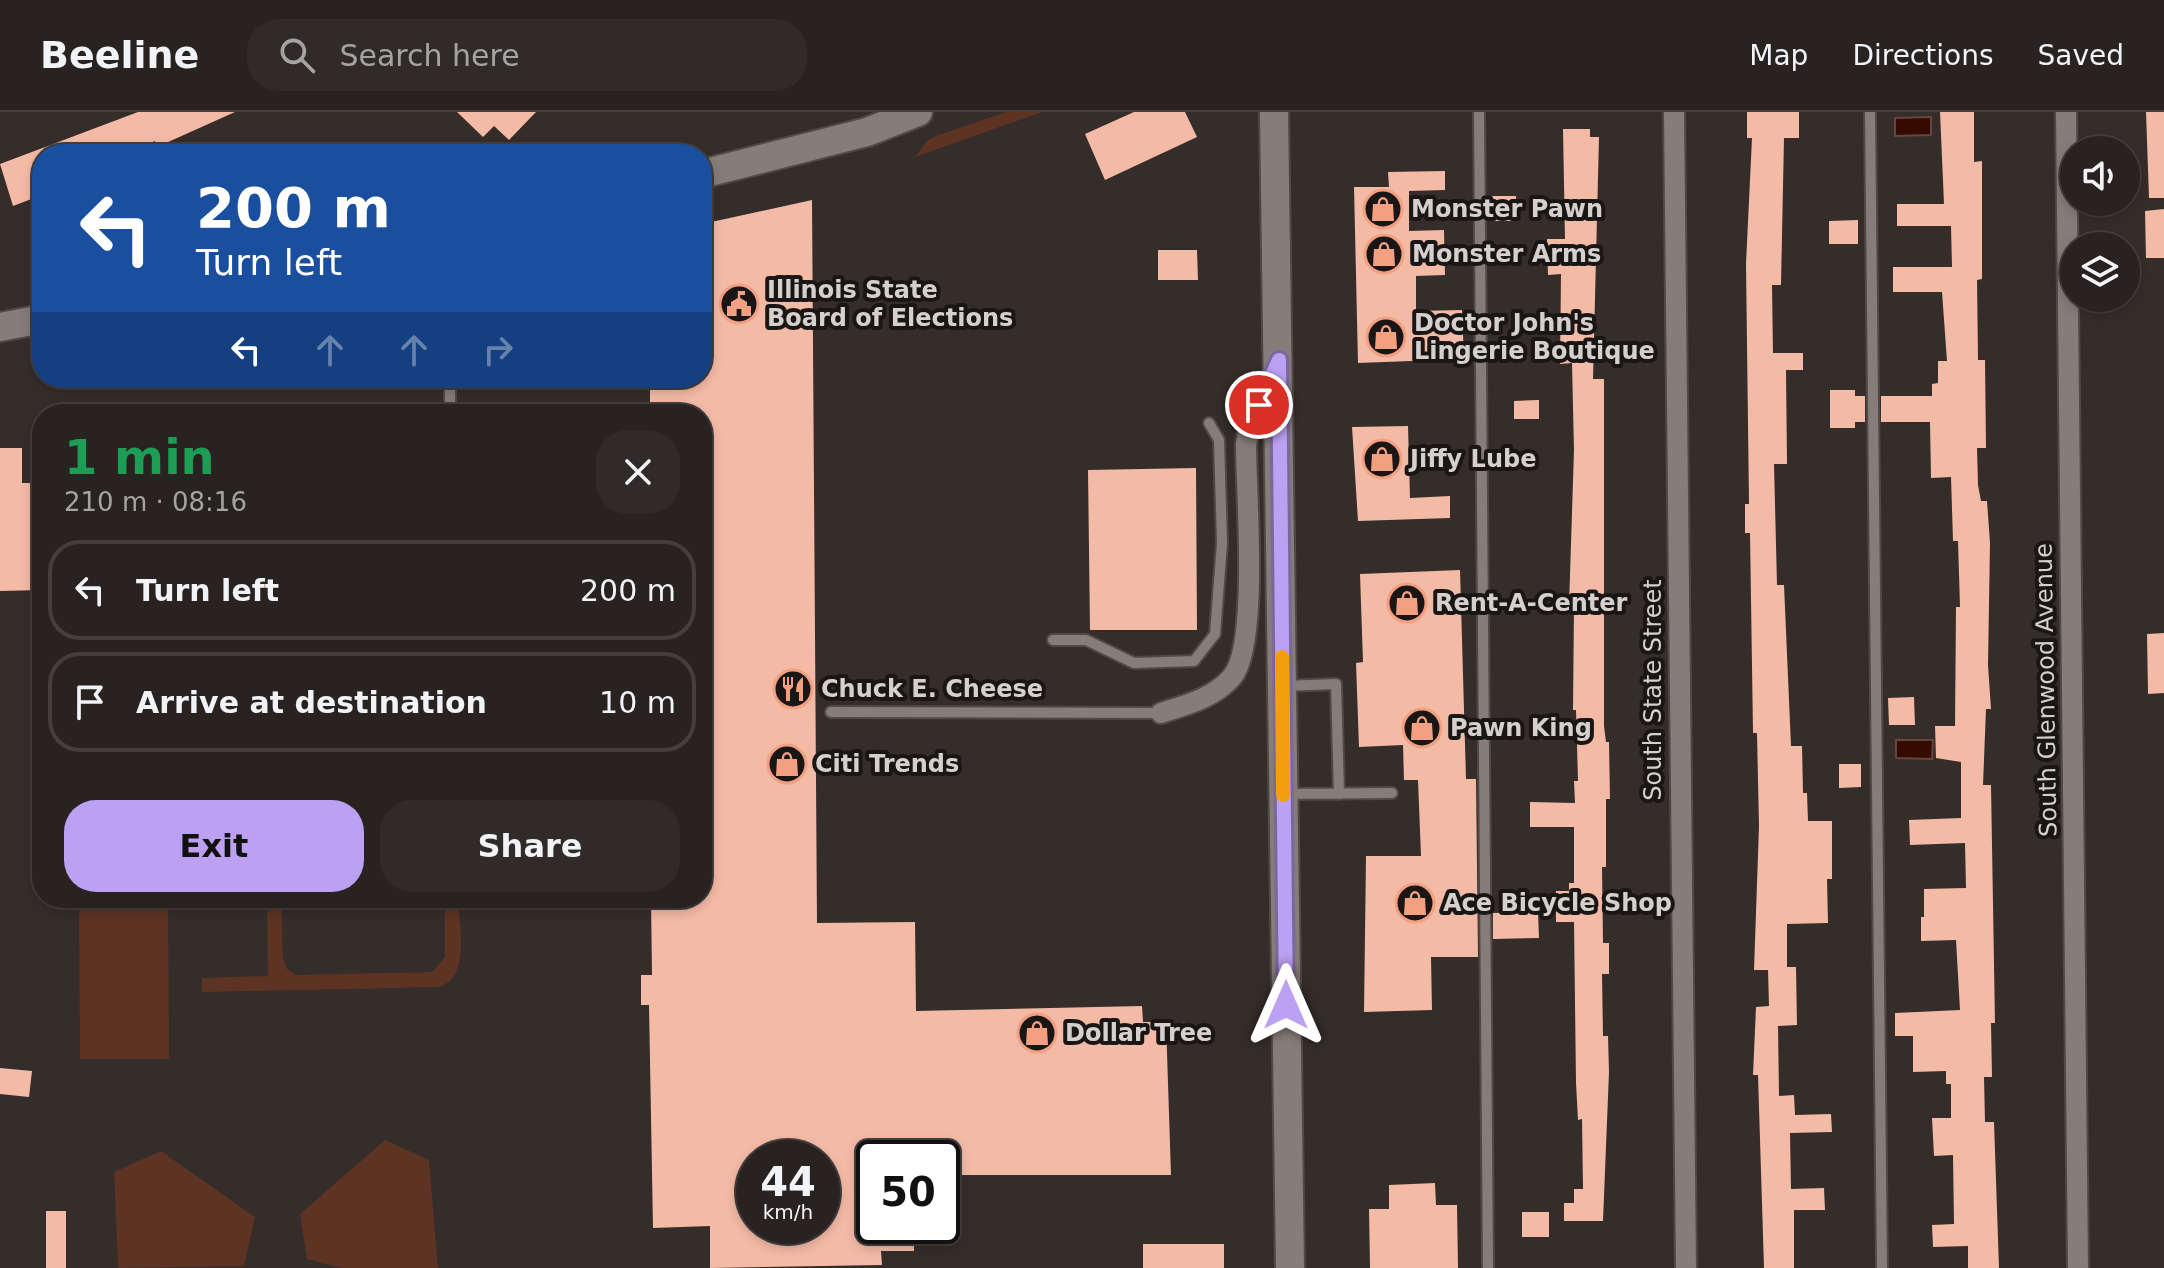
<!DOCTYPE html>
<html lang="en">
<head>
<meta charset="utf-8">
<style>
  body { margin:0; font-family:"DejaVu Sans",sans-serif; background:#302a29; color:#f1f3f6; height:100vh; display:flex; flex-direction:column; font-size:30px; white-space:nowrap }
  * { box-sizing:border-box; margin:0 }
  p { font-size:26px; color:#a5a4a5 }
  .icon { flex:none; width:44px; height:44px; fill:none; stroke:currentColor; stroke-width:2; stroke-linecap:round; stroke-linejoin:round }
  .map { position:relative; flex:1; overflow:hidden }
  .side { position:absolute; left:32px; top:292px; width:680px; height:504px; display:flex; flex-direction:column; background:#282220; border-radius:32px; box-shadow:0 4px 12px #0003,0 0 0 2px #443f3e }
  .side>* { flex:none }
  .hud { position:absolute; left:32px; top:32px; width:680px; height:244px; border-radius:32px; box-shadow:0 4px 12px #0003,0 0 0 2px #443f3e; background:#1a4fa0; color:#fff; overflow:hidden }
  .tools { position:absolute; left:2060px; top:24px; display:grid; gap:16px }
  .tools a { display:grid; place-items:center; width:80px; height:80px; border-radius:50%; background:#282220; box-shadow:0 4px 12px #0003,0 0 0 2px #443f3e; font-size:40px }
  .speed { position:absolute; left:736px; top:1028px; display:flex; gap:16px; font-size:40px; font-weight:700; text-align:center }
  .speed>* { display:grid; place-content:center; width:104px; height:104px; border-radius:50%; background:#282220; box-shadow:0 4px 12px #0003,0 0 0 2px #443f3e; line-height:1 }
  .speed small { font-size:20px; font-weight:400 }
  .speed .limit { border:4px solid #111; border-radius:12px; background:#fff; color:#111 }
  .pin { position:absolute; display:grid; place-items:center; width:68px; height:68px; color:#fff; margin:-34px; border:4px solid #fff; border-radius:50%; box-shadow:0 2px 8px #0007 }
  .me { position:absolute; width:88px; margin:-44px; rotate:0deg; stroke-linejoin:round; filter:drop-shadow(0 0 6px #0008) }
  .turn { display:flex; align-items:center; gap:28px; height:168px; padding:0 32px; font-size:36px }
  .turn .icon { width:104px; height:104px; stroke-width:2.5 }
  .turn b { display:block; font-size:56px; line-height:68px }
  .lanes { display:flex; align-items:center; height:76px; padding:0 32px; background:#0003; justify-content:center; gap:40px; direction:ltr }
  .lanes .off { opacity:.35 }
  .round { display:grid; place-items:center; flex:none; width:84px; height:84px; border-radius:32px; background:#302a29 }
  .summary { display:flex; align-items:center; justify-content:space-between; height:136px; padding:0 32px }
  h1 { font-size:48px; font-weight:700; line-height:60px; color:#1e9e55 }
  .button { display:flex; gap:16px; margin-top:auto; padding:16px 32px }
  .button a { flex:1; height:92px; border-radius:32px; background:#bca0f2; color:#111; font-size:32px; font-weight:700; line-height:92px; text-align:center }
  .button a+a { background:#302a29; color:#f1f3f6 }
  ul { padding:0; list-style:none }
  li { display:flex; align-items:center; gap:24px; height:100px; margin:0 16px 12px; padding:0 16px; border:4px solid #443f3e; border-radius:32px }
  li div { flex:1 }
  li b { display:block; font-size:30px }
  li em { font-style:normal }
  header { display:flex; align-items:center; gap:48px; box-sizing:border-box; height:112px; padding:0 40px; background:#282220; border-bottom:2px solid #443f3e }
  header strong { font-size:38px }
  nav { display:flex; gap:44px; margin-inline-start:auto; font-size:28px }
  .search { width:560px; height:72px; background:#302a29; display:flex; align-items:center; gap:20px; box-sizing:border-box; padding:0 28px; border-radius:32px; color:#a5a4a5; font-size:30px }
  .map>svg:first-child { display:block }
</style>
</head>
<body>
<header>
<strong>Beeline</strong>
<div class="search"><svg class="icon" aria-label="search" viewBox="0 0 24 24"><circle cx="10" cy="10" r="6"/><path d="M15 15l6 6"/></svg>Search here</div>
<nav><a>Map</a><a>Directions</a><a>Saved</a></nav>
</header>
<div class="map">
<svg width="2164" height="1156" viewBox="0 0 2164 1156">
  <rect width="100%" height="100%" fill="#352d2a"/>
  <!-- green -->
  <path fill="#5d3324" d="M1006 0H1042L915 45 928 28 936 24Z
    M267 786H281L283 846 287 857 296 863 432 860 445 845V786H458C459 813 471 863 440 875L202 880V866L268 864Z
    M168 787 169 947H80L79 788Z
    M385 1028 429 1048 438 1156H342L307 1147 300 1102Z
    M161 1039 255 1105 244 1154 118 1156 114 1060Z"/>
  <!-- water -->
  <path fill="#350b00" stroke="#65463e" stroke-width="2" d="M1931 5V23L1895 24V6Z
    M1896 628H1933L1932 647 1896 646Z"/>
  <!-- building -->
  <path fill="#f3baa6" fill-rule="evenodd" d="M138 0H235L157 35 155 29 122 42H42V83L13 94 0 52Z
    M457 0H536L509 28 494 14 483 25Z
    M1134 0H1185L1197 25 1105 68 1085 22Z
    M1747 0H1799V26H1784L1781 173H1772L1773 241H1803V258H1786L1787 352H1774L1777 473H1784L1791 634H1802L1803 681H1807L1808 709H1832V767H1827L1828 811 1787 812V855H1796L1797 913 1778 914 1779 984 1794 983 1795 1003 1831 1002 1832 1020 1790 1021 1791 1077 1824 1076 1825 1098H1794V1156H1764L1758 963H1753L1756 895 1769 894 1768 858H1754L1759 714 1757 621H1753L1750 421H1745V392H1749L1746 152 1752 26H1747Z
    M1940 0H1974V50L1982 49V167L1977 168 1978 248H1985L1986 336H1977L1978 373 1981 389H1987L1990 431 1988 553 1991 597H1986L1983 673H1991L1995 911H1991L1992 965H1984L1985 1010H1994L1999 1156H1968V1134L1933 1135 1932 1113 1954 1112 1953 1043 1934 1044 1932 1006H1951V972H1946V959L1913 960V924H1895V901L1960 898 1956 828 1921 829V805H1924V777L1966 776 1965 731 1910 733 1909 708 1961 706V650L1936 646 1935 614H1955L1956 495H1960L1958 429H1953L1951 365 1931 366 1930 310H1881V284H1932V272L1938 271V249H1947L1942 180H1893V155H1952L1951 114H1897V92H1944Z
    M2146 0H2164V86H2149Z
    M1563 17H1590V25H1599L1593 267H1604V614L1606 630H1609L1610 687H1606V755H1602L1603 831H1609V862H1602L1603 924H1608L1609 960 1603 1109H1564V1091H1574V1077H1583L1582 1007 1578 1008 1576 971 1574 810H1556V779H1569V771H1574V715H1530V690L1575 691 1574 669H1578L1576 598H1573L1574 494H1569L1574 338 1572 251 1560 252 1561 162 1548 163 1547 127H1565Z
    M1445 59V78L1409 79V119L1444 118 1445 163 1416 164V199L1462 198 1464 247 1358 251 1354 75H1389L1388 60Z
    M1489 84H1516L1517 109H1489Z
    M812 88 817 811 915 810 916 899 1142 894 1143 910H1166L1171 1063H942V1046H874V1114H914V1139H881L882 1153 710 1156V1114L653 1116 649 893H641V863H652L651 786H702V302H650V266H702V112ZM754 1046H822V1114H754Z
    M2164 97V146H2146L2145 99Z
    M1858 108V132H1829V109Z
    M1158 138H1197L1198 168H1158Z
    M1830 278H1855V284H1865V310H1855V316H1830Z
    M1539 288V307H1514V289Z
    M1408 314 1410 386 1450 384V406L1358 409 1352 315Z
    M0 336H22V371H42V478L0 479Z
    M1196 356 1197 518H1090L1088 358Z
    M1460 458 1466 667H1476L1478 845H1431L1432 898 1364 900 1366 744H1421L1418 668H1404L1403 633 1359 635 1356 551 1363 550 1360 462Z
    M2164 521V581L2148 582 2147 522Z
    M1914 585 1915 613H1889L1888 586Z
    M1839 652H1861V675L1839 676Z
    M1538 800 1539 826 1493 827V801Z
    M0 956 32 959 29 985 0 982Z
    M1435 1071 1436 1093H1457L1458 1156H1370L1369 1097H1389V1073Z
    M46 1099H66V1156H46Z
    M1522 1100H1549V1125H1522Z
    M1143 1132H1224V1156H1143Z"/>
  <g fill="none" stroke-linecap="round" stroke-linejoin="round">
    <!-- lane casing -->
    <g stroke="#504947" stroke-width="14">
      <path id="lane" d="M1479 0 1488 1156
        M1870 0 1882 1156
        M450 266V302
        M1053 528H1086L1134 551 1194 549 1215 522 1222 431 1219 328 1209 311
        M1284 574 1336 572 1339 682
        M831 600 1161 601
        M1285 682 1392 681"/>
    </g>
    <!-- street casing -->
    <g stroke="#504947" stroke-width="24">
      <path id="street" d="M1674 0 1686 1156
        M2066 0 2078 1156
        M1161 601C1186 593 1214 586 1232 565 1259 534 1246 380 1246 333L1249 315 1274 259"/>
    </g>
    <!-- secondary casing -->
    <g stroke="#504947" stroke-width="32">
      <path id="secondary" d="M1274 0 1290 1156
        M702 62 867 20 918 0
        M0 215 42 207"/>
    </g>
    <!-- lane -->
    <use href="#lane" stroke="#867c79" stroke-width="10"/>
    <!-- street -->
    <use href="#street" stroke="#867c79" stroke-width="20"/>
    <!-- secondary -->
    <use href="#secondary" stroke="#867c79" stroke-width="28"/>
  </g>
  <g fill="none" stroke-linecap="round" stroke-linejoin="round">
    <!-- route casing -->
    <g stroke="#7a689d" stroke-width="20">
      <path id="route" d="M1259 293 1279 248 1286 893"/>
    </g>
    <!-- route -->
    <use href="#route" stroke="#bca0f2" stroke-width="14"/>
    <!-- slow -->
    <path stroke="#f59e0b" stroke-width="14" d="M1282 545 1283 683"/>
  </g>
  <!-- icons -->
  <defs>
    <g id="shop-ring" transform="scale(2)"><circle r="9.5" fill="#1a1615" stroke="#f39f82" stroke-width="1.5"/><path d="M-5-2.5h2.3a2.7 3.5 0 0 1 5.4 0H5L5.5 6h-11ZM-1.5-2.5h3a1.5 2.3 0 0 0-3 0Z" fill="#f39f82"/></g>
    <g id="civic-ring" transform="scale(2)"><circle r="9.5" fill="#1a1615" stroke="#f39f82" stroke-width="1.5"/><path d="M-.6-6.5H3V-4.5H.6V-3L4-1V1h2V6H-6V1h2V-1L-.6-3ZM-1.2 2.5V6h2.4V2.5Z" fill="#f39f82"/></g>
    <g id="restaurant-ring" transform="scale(2)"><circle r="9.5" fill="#1a1615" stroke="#f39f82" stroke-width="1.5"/><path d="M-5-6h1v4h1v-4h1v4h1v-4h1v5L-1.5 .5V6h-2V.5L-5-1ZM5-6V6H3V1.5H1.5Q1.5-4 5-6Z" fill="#f39f82"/></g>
  </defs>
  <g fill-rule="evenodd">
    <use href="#shop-ring" x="1383" y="97"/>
    <use href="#shop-ring" x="1384" y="142"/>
    <use href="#civic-ring" x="739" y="192"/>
    <use href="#shop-ring" x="1386" y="225"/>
    <use href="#shop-ring" x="1382" y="347"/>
    <use href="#shop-ring" x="1407" y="491"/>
    <use href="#restaurant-ring" x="793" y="577"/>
    <use href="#shop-ring" x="1422" y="616"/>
    <use href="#shop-ring" x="787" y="652"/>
    <use href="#shop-ring" x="1415" y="791"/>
    <use href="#shop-ring" x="1037" y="921"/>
  </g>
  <g text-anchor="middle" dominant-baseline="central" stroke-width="8" stroke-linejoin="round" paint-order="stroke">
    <!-- poi labels -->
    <g font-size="24" font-weight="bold" fill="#d5d0ce" stroke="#1a1615" text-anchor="start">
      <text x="1411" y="97">Monster Pawn</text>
      <text x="1412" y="142">Monster Arms</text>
      <text x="767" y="178">Illinois State<tspan x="767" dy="28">Board of Elections</tspan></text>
      <text x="1414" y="211">Doctor John's<tspan x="1414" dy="28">Lingerie Boutique</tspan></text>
      <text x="1410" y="347">Jiffy Lube</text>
      <text x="1435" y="491">Rent-A-Center</text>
      <text x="821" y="577">Chuck E. Cheese</text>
      <text x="1450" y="616">Pawn King</text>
      <text x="815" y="652">Citi Trends</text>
      <text x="1443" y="791">Ace Bicycle Shop</text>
      <text x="1065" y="921">Dollar Tree</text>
    </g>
    <!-- street labels -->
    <g font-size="24" fill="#d5d0ce" stroke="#1a1615">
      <text transform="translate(1653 578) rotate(-90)">South State Street</text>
      <text transform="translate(2046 578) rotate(-91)">South Glenwood Avenue</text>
    </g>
  </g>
</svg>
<div class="tools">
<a><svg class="icon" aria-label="sound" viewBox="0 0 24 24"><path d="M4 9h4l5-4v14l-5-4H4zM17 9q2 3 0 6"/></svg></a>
<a><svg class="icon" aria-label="layers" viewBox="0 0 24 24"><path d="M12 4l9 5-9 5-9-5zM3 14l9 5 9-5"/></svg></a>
</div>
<div class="speed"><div>44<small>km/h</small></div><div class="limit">50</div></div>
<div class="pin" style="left:1259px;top:293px;background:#d93025"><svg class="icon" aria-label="arrive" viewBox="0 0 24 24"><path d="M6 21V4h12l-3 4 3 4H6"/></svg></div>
<svg class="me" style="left:1286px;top:893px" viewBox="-20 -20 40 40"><path d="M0-17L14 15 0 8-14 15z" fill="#bca0f2" stroke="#fff" stroke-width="4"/></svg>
<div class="hud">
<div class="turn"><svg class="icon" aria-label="left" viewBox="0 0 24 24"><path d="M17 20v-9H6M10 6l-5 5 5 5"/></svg><div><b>200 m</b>Turn left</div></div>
<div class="lanes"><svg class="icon" aria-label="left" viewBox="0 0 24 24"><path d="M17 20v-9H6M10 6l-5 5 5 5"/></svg><svg class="icon off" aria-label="ahead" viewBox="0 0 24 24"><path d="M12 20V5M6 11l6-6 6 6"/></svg><svg class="icon off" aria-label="ahead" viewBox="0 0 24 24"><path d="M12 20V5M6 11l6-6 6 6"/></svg><svg class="icon off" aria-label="right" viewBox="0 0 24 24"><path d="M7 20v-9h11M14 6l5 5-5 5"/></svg></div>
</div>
<section class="side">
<div class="summary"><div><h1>1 min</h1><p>210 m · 08:16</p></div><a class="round"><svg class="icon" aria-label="close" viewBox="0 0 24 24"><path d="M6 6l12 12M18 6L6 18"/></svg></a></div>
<ul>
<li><svg class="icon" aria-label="left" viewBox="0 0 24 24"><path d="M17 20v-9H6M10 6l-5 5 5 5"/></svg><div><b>Turn left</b></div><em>200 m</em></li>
<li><svg class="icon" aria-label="arrive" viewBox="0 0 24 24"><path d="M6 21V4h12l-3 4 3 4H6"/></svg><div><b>Arrive at destination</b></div><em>10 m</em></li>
</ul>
<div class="button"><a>Exit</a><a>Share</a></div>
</section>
</div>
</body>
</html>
